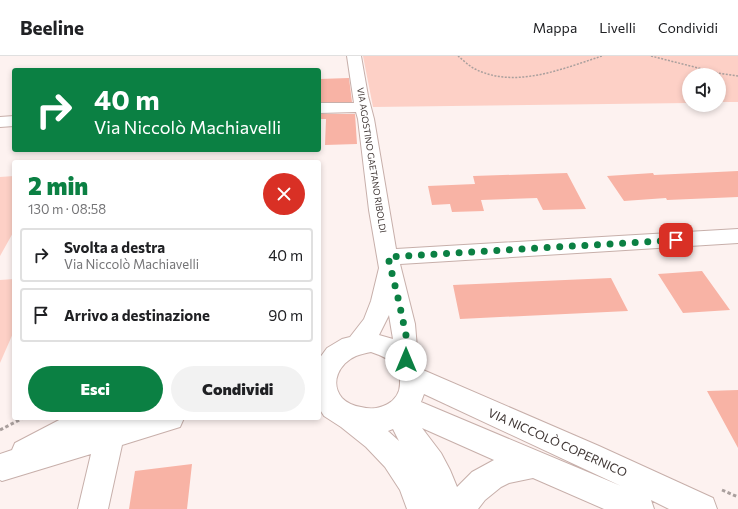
<!DOCTYPE html>
<html lang="it">
<head>
<meta charset="utf-8">
<style>
  body { margin:0; font-family:Commissioner,sans-serif; background:#f2f2f2; color:#202124; height:100vh; display:flex; flex-direction:column; font-size:15px; white-space:nowrap }
  * { box-sizing:border-box; margin:0 }
  p { font-size:13px; color:#757577 }
  .icon { flex:none; width:22px; height:22px; fill:none; stroke:currentColor; stroke-width:2; stroke-linecap:round; stroke-linejoin:round }
  .map { position:relative; flex:1; overflow:hidden }
  .drawer { position:absolute; left:12px; top:104px; width:309px; height:260px; display:flex; flex-direction:column; background:#fff; border-radius:4px; box-shadow:0 2px 6px #0003 }
  .drawer>* { flex:none }
  .banner { position:absolute; left:12px; top:12px; width:309px; height:84px; border-radius:4px; box-shadow:0 2px 6px #0003; background:#0b8043; color:#fff; overflow:hidden }
  .controls { position:absolute; left:682px; top:12px; display:grid; gap:8px }
  .controls a { display:grid; place-items:center; width:44px; height:44px; border-radius:50%; background:#fff; box-shadow:0 2px 6px #0003; font-size:20px }
  .pin { position:absolute; display:grid; place-items:center; width:34px; height:34px; color:#fff; margin:-17px; border-radius:8px; box-shadow:0 2px 6px #0006 }
  .me { position:absolute; width:44px; margin:-22px; rotate:0deg; stroke-linejoin:round; filter:drop-shadow(0 0 3px #0008) }
  .turn { display:flex; align-items:center; gap:14px; height:84px; padding:0 16px; font-size:18px }
  .turn .icon { width:52px; height:52px; stroke-width:2.5 }
  .turn b { display:block; font-size:28px; line-height:34px }
  .round { display:grid; place-items:center; flex:none; width:42px; height:42px; border-radius:21px; background:#f2f2f2 }
  .head { display:flex; align-items:center; justify-content:space-between; height:68px; padding:0 16px }
  h1 { font-size:24px; font-weight:800; line-height:30px; color:#0b8043 }
  .action { display:flex; gap:8px; margin-top:auto; padding:8px 16px }
  .action a { flex:1; height:46px; border-radius:24px; background:#0b8043; color:#fff; font-size:16px; font-weight:800; line-height:46px; text-align:center }
  .action a+a { background:#f2f2f2; color:#202124 }
  ul { padding:0; list-style:none }
  li { display:flex; align-items:center; gap:12px; height:54px; margin:0 8px 6px; padding:0 8px; border:2px solid #e0e0e0; border-radius:4px }
  li div { flex:1 }
  li b { display:block; font-size:15px }
  li em { font-style:normal }
  header { display:flex; align-items:center; gap:24px; box-sizing:border-box; height:56px; padding:0 20px; background:#fff; border-bottom:1px solid #e0e0e0 }
  header strong { font-size:19px }
  nav { display:flex; gap:22px; margin-inline-start:auto; font-size:14px }
  .map>svg:first-child { display:block }
</style>
</head>
<body>
<header>
<strong>Beeline</strong>
<nav><a>Mappa</a><a>Livelli</a><a>Condividi</a></nav>
</header>
<div class="map">
<svg width="738" height="453" viewBox="0 0 738 453">
  <rect width="100%" height="100%" fill="#fdf2f0"/>
  <!-- green -->
  <path fill="#fdd0c6" d="M363 0H738V46H719V19H689V47L373 51Z
    M14 120V175L0 200V121Z
    M14 223V275L0 307V224Z"/>
  <!-- building -->
  <path fill="#f8b3a5" d="M349 22 352 46H319V23Z
    M319 58H355L357 88 325 89 326 63H319Z
    M738 115V141L667 144 666 142 624 145 607 120 653 117 654 119Z
    M567 117 586 153 543 154 537 142 481 144 484 155 452 156 450 148 432 149 428 130 475 128 473 120Z
    M702 215 730 254 683 257 658 218Z
    M611 222 628 255 460 263 453 229Z
    M738 334V392L707 335Z
    M192 408 187 453H129L135 415Z"/>
  <g fill="none" stroke-linecap="round" stroke-linejoin="round">
    <!-- minor casing -->
    <g stroke="#c7afaa" stroke-width="2">
      <path id="minor" d="M347 0H361L368 40 374 63 396 193 738 173V187L400 208 415 268 418 304 423 314 599 390 713 442 717 453H669L651 444 654 453H604L533 422 509 427 501 431 485 444 478 453H407L400 434 385 411 366 391 341 371 324 360 319 352V303L327 292 342 283 350 281 364 263 371 245 379 212 369 154 358 63 356 56 319 57V47H354ZM389 259 393 283 379 279ZM371 296C380 299 391 303 397 311 400 316 400 321 400 326 401 347 378 356 361 351 354 350 347 347 342 342 329 326 340 307 356 300 361 298 366 297 371 296ZM424 338 621 430 421 346ZM422 372 494 404 472 416 457 431 450 414 441 397ZM393 373 399 385 388 375Z
        M14 60V70L0 71V61Z
        M63 362H184L180 371 122 389 108 453H78L91 398 2 425 0 424V398L12 394 15 387Z"/>
    </g>
    <!-- path-far1 -->
    <path stroke="#a99f9d" stroke-width="1.5" stroke-dasharray="2 1.5" stroke-linecap="butt" d="M458 0C463 4 469 10 475 13 515 33 562 13 602 0
      M651 0 718 17 738 20"/>
    <!-- path -->
    <path stroke="#a99f9d" stroke-width="3" stroke-dasharray="3.5 2.5" stroke-linecap="butt" d="M0 374 23 362
      M722 434 738 441"/>
    <!-- minor -->
    <use href="#minor" fill="#fff" fill-rule="evenodd"/>
  </g>
  <g fill="none" stroke-linecap="round" stroke-linejoin="round">
    <!-- route -->
    <path stroke="#0b8043" stroke-width="7" stroke-dasharray="0 12.6" d="M406 304 407 284 399 246 388 201 676 184"/>
  </g>
  <g text-anchor="middle" dominant-baseline="central" stroke-width="3" stroke-linejoin="round" paint-order="stroke">
    <!-- far-street labels -->
    <g font-size="9" fill="#3f3634" stroke="#fff">
      <text transform="translate(372 104) rotate(81)">VIA AGOSTINO GAETANO RIBOLDI</text>
    </g>
    <!-- near-street labels -->
    <g font-size="12" fill="#3f3634" stroke="#fff">
      <text transform="translate(558 386) rotate(24)">VIA NICCOLÒ COPERNICO</text>
    </g>
  </g>
</svg>
<div class="controls">
<a><svg class="icon" aria-label="sound" viewBox="0 0 24 24"><path d="M4 9h4l5-4v14l-5-4H4zM17 9q2 3 0 6"/></svg></a>
</div>
<div class="pin" style="left:676px;top:184px;background:#d93025"><svg class="icon" aria-label="arrive" viewBox="0 0 24 24"><path d="M6 21V4h12l-3 4 3 4H6"/></svg></div>
<svg class="me" style="left:406px;top:304px" viewBox="-20 -20 40 40"><circle r="19" fill="#fff"/><path d="M0-13L10 11 0 6-10 11z" fill="#0b8043"/></svg>
<div class="banner">
<div class="turn"><svg class="icon" aria-label="right" viewBox="0 0 24 24"><path d="M7 20v-9h11M14 6l5 5-5 5"/></svg><div><b>40 m</b>Via Niccolò Machiavelli</div></div>
</div>
<section class="drawer">
<div class="head"><div><h1>2 min</h1><p>130 m · 08:58</p></div><a class="round" style="background:#d93025;color:#fff"><svg class="icon" aria-label="close" viewBox="0 0 24 24"><path d="M6 6l12 12M18 6L6 18"/></svg></a></div>
<ul>
<li><svg class="icon" aria-label="right" viewBox="0 0 24 24"><path d="M7 20v-9h11M14 6l5 5-5 5"/></svg><div><b>Svolta a destra</b><p>Via Niccolò Machiavelli</p></div><em>40 m</em></li>
<li><svg class="icon" aria-label="arrive" viewBox="0 0 24 24"><path d="M6 21V4h12l-3 4 3 4H6"/></svg><div><b>Arrivo a destinazione</b></div><em>90 m</em></li>
</ul>
<div class="action"><a>Esci</a><a>Condividi</a></div>
</section>
</div>
</body>
</html>
